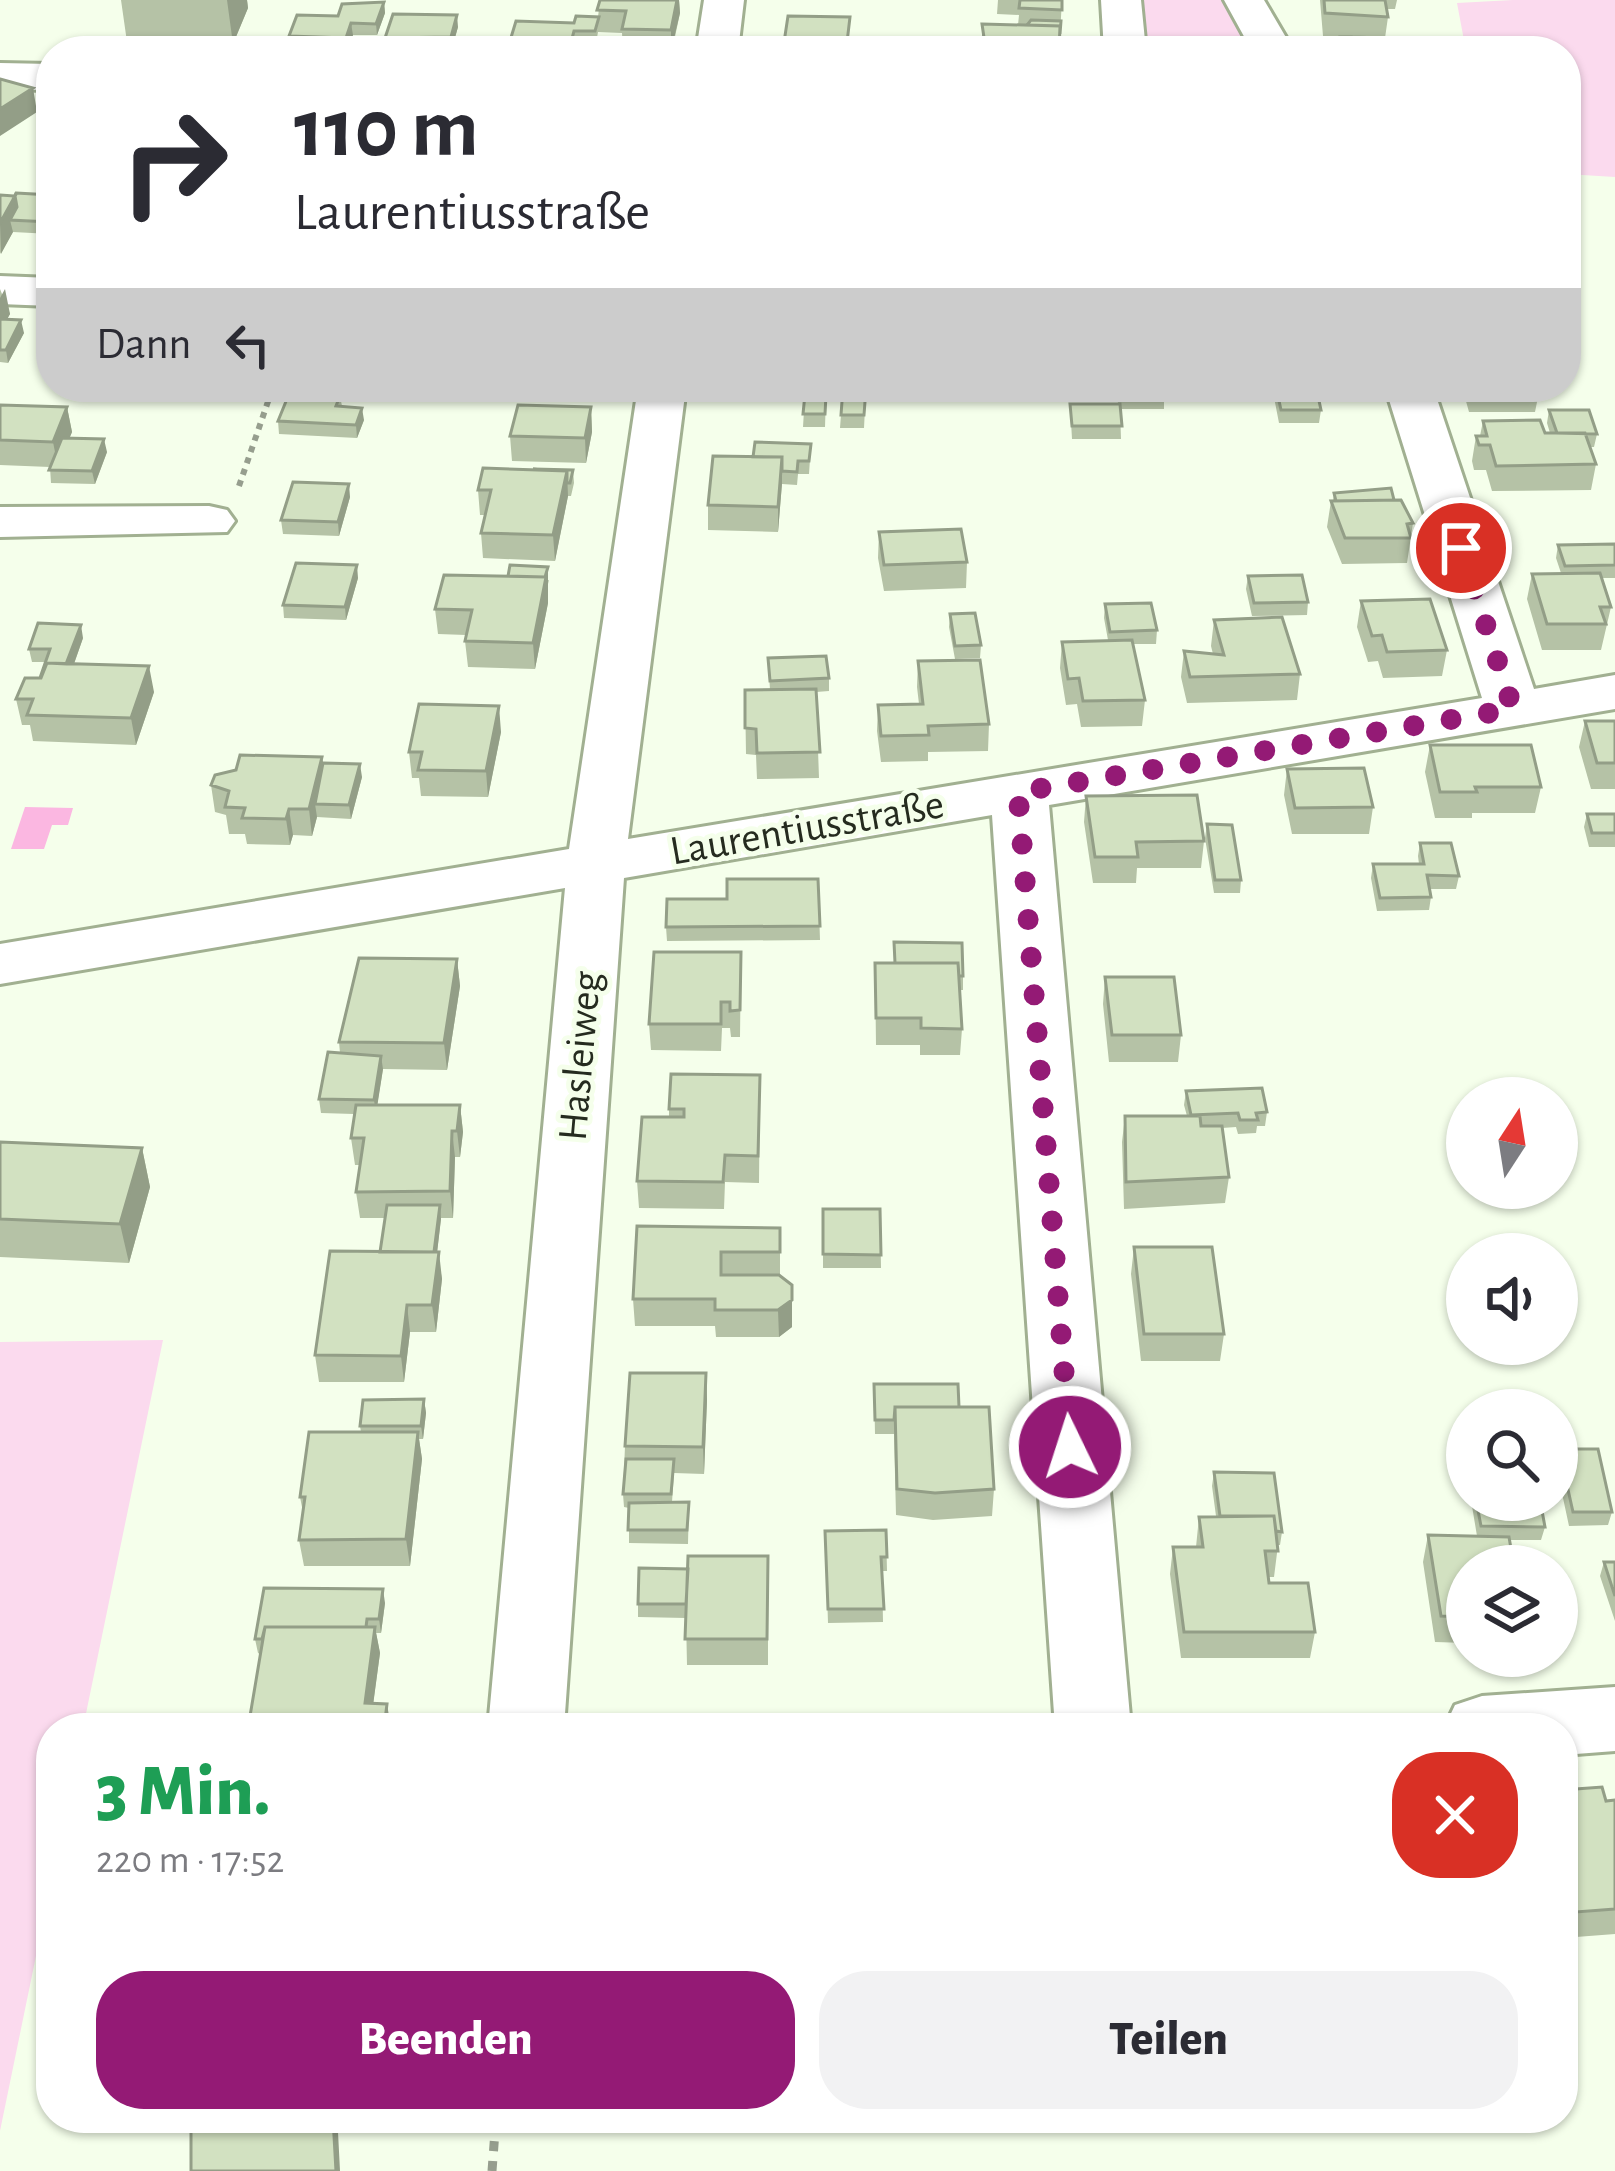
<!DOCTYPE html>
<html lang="de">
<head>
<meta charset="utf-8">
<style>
  body { margin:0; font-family:"Alegreya Sans",sans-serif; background:#f2f2f3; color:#2b2b33; height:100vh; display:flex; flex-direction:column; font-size:45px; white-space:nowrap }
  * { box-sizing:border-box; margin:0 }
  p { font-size:39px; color:#7c7c81 }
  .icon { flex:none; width:66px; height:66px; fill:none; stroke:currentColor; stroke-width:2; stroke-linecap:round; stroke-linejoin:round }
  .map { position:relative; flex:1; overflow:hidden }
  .details { position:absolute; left:36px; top:1713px; width:1542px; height:420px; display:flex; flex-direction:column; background:#fff; border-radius:48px; box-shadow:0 3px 9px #0004 }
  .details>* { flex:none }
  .top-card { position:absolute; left:36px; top:36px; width:1545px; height:366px; border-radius:48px; box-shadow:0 3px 9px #0004; background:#fff; color:#2b2b33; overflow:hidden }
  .needle { width:78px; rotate:12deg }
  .buttons { position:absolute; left:1446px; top:1077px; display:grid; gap:24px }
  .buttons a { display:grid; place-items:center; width:132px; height:132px; border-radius:50%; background:#fff; box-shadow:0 3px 9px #0004; font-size:60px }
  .pin { position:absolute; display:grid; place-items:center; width:102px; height:102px; color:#fff; margin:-51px; border:6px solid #fff; border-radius:50%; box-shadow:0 3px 12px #0007 }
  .me { position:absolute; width:132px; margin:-66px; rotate:356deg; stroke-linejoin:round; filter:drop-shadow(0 0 9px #0008) }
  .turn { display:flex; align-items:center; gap:42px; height:252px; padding:0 60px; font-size:54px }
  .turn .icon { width:156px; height:156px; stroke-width:2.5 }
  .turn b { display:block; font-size:84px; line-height:102px }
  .then { display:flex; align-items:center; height:114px; padding:0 60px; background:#0003; gap:24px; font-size:45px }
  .round { display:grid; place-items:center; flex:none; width:126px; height:126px; border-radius:48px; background:#f2f2f3 }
  .overview { display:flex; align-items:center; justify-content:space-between; height:204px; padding:0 60px }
  h1 { font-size:72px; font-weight:800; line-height:90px; color:#1e9e55 }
  .action { display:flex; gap:24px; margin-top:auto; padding:24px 60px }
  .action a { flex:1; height:138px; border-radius:48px; background:#941a75; color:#fff; font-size:48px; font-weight:800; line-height:138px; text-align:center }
  .action a+a { background:#f2f2f3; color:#2b2b33 }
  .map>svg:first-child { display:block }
</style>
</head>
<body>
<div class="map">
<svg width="1615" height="2171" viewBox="0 0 1615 2171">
  <rect width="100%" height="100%" fill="#f5ffeb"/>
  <!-- green -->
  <path fill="#fbdaee" d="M1144 0H1223L1255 51H1142Z
    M1513 0H1615V177L1566 174V51H1466L1457 3Z
    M163 1340 83 1728H51V1883L0 2131V1342Z"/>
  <!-- water -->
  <path fill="#fbb7e1" d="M25 807 73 808 68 825H52L44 849H11Z"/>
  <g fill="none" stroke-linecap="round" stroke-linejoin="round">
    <!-- minor casing -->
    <g stroke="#a1b091" stroke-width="6">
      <path id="minor" d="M704 0H744L738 51H696Z
        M1101 0H1141L1146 51H1104Z
        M1224 0H1264L1294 51H1252Z
        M0 63 51 64V90L0 89Z
        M0 276 51 278V306L0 304Z
        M638 387H686L628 839 1482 698 1385 387H1433L1534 689 1615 675V709L1049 805 1131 1728H1055L992 815 624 878 564 1728H488L565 888 0 984V944L569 849Z
        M209 506 227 510 235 521 227 532 0 537V507Z
        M1615 1687V1751L1563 1755V1728H1444L1455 1705 1482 1696Z"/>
    </g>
    <!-- path-far1 -->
    <path stroke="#969e8e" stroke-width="6" stroke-dasharray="6 6" stroke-linecap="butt" d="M239 486 273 387"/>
    <!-- path -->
    <path stroke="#969e8e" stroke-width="9" stroke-dasharray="10 10" stroke-linecap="butt" d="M492 2171 496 2118"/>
    <!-- minor -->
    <use href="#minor" fill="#fff" fill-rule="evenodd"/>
  </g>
  <!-- wall -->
  <path fill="#b5c2a6" d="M121 0H247L248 8 233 44 127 42Z
    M600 0H679L680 13 672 51H623L622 33 598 32 596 43 574 42 572 51H510L509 44 598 17Z
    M998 0H1062L1059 51H982V24L1018 25 1019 15 997 14Z
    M1320 0H1397L1395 9H1386L1388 17 1385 38 1417 51H1339L1340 37 1323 36Z
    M384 2 385 13 377 35H353L347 50 290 48 289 36 338 16Z
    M458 27 452 48 386 50 385 38Z
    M0 195H51V234L13 232 0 254Z
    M0 289 10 314 7 319 24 333 8 363 0 362Z
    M1014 387H1068V392L1014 393Z
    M1117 387H1164V409H1120L1121 439H1072L1070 404H1118Z
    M1172 387H1233L1232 396 1174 397Z
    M1272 387H1316L1321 410 1319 423H1279Z
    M1462 387H1549L1547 394 1538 397 1535 412H1469Z
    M843 388H866L864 428H840Z
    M805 394 826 395 825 427H803Z
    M340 396 342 406 364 420 357 438 279 434 278 421Z
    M0 405 67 407 72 432 69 438 107 452 95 484 51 483 50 467 0 465Z
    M591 407 592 432 586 463 512 461 510 436Z
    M1549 410 1597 434 1594 447H1590L1596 464 1591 490 1492 491 1486 470H1474L1472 461 1476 436H1480L1483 421 1550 433 1547 423Z
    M811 444 809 474H798L797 485 782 484 778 532 708 530V505L753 457Z
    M573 470 574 483 571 496H568L555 561 483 558 481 533 485 515H480L478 490Z
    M1334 493 1394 500 1413 523 1407 563 1342 564 1327 527 1331 501H1333Z
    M350 497 339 536 283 534 281 520Z
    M879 532 967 562 966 588 884 591 878 558Z
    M1615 544V578H1601L1611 607 1601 650H1542L1527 599 1532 574 1561 573 1556 558 1558 545Z
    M1248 576 1308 602 1307 615 1252 616 1246 589Z
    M358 578 346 620 284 618 283 605Z
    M549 580 547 588 548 603 535 669 468 667 465 641 466 635 438 634 435 609Z
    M1361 601 1447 650 1442 676 1383 678 1378 661 1368 662 1357 627Z
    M1105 604 1157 630 1156 644H1133L1145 700 1142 726 1081 727 1077 704 1066 705 1060 668 1062 642 1108 640 1104 618Z
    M950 614 981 645 980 658 955 659 949 627Z
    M1214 620 1300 674 1297 700 1187 703 1181 677 1184 651 1213 654 1211 646Z
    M83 638 74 664 154 692 136 745 33 741 30 725H22L16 699 41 678 45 662H32L29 649Z
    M768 658 829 678V691L816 692 819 778 757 779 756 755 746 754 745 690H770Z
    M918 661 989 724 988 751 928 752V761L881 762 877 731 878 705 919 704 917 687Z
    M1585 721H1615V789H1591L1579 747Z
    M501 732 488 797 421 796 419 778H412L409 752Z
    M1430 745 1541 787 1535 813H1472V818H1435L1425 772Z
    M322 757 323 764 362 777 351 819 317 817 312 836 293 835 290 845 247 844 245 834H229L226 815 215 812 211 785Z
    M1287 769 1373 807 1369 834H1292L1284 795Z
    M1086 796 1204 841 1201 868H1137L1136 883H1093L1084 822Z
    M1587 814H1615V847H1589L1584 827Z
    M1207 824 1241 880 1240 893H1214L1205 838Z
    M1420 843 1459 876 1456 889H1430L1431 897 1429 910 1377 911 1371 878 1373 864H1419L1418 856Z
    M818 879 820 940 667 941 666 927Z
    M741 952 740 1037H731L730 1028H722L721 1051 651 1050 649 1024Z
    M457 959 460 986 447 1070 383 1069 377 1105H460L463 1132 460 1157H455L453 1218H441L437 1252 442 1279 436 1332H410L404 1382H319L315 1355 380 1252 385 1218H360L356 1192 360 1165H355L351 1138 354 1114 321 1113 319 1099 340 1053 339 1042Z
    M875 963 963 976V990H960L962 1029 960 1055H920V1045H876Z
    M1105 977 1181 1035 1178 1062H1109L1103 1004Z
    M760 1075 759 1183 725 1182 724 1209 639 1208 637 1181 669 1117V1109Z
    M1186 1091 1267 1112 1265 1126H1257L1256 1133 1238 1134 1236 1127 1222 1128 1229 1177 1225 1203 1124 1209 1122 1142 1125 1116H1187L1184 1105Z
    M0 1142 142 1148 150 1187 129 1263 0 1257Z
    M823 1209H880L881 1268H823Z
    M637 1226 780 1228V1276L792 1285V1327L779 1337H716L715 1326H635L633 1299Z
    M1134 1247 1224 1334 1220 1361H1141L1131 1274Z
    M706 1373 707 1400 704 1474 674 1473 672 1502H689L688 1544 629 1543V1508L624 1507 623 1494 625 1446Z
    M874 1384 959 1407 994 1489 992 1516 933 1520 896 1515 894 1434H875Z
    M424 1399 426 1413 423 1439H419L422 1459 410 1566H304L299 1540 303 1512 300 1497 361 1432 360 1426Z
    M1559 1449 1612 1512 1608 1525 1569 1526 1557 1470Z
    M1214 1472 1282 1532 1280 1545H1278L1274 1577H1268L1269 1583 1315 1632 1310 1658H1181L1170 1574 1173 1547H1196L1199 1517 1216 1516 1212 1486Z
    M1471 1500H1540L1545 1527 1541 1540H1509L1467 1566V1643L1435 1642 1423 1562 1428 1535 1477 1536Z
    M886 1530 887 1571H882L883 1622 828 1623 825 1531Z
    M768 1556V1665H687L686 1618 638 1617V1604L688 1569Z
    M1604 1562H1615V1621L1600 1576Z
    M385 1603 381 1633H376L380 1653 373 1704 391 1728 258 1653 255 1639Z
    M1563 1790 1606 1801 1615 1800V1934L1563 1938Z"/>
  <!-- shaded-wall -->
  <path fill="#939e87" d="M227 0H247L248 8 233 44Z
    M677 0H679L680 13 671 51V30Z
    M384 2 385 13 377 35 376 24Z
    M457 15 458 27 452 48 451 37Z
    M351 23 353 35 347 50 346 38Z
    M33 88 37 112 0 136V109Z
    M15 196 20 220H10L13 232 1 254 0 223Z
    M5 289 10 314 0 332V298Z
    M21 320 24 333 8 363 6 350Z
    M1533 387H1549L1547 394 1538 397 1540 387Z
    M67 407 72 432 58 467 53 442Z
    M591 407 592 432 586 463 585 438Z
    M362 408 364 420 357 438 356 425Z
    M104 439 107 452 95 484 92 471Z
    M782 457V483L778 532V507Z
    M567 471 568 496 555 561 553 535Z
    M349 484 350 497 339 536 338 522Z
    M357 565 358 578 346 620 345 607Z
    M548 567V603L535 669 533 643Z
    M81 625 83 638 65 689 62 676Z
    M149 666 154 692 136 745 131 718Z
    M499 706 501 732 488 797 486 771Z
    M322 757 326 784 315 804 317 817 312 836 309 809Z
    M360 764 362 777 351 819 349 805Z
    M289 809 293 835 290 845 286 819Z
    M457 959 460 986 447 1070 444 1043Z
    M381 1056 383 1069 376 1114 374 1100Z
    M460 1105 463 1132 460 1157 457 1131Z
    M452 1131 455 1157 453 1218 450 1191Z
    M142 1148 150 1187 129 1263 120 1224Z
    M440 1205 441 1219 434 1279 432 1265Z
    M439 1252 442 1279 436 1332 432 1305Z
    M792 1300V1327L779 1337 778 1310Z
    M407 1305 410 1332 404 1382 401 1356Z
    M706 1373 707 1400 704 1474 703 1447Z
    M424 1399 426 1413 423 1439 421 1426Z
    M418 1432 422 1459 410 1566 406 1539Z
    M383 1589 385 1603 381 1633 379 1619Z
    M375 1627 380 1653 370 1728 365 1703Z
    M387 1704 391 1728H384Z
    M333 2118H335L338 2132 340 2171H336Z"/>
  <!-- building -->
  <path fill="#d2e1c1" stroke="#939e87" stroke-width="3" d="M600 0H677L671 30 622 29 626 11 597 10Z
    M1020 0H1062V10L1019 8Z
    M1324 0H1385L1388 17 1325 13Z
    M384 2 376 24 351 23 346 38 289 36 297 15 338 16 342 4Z
    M393 14 457 15 451 37 385 38Z
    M576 16 599 17 595 31H574L570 46 509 44 516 21 574 23Z
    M788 16 850 17 846 51 783 49Z
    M1031 20 1061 21 1060 34V26L1027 25Z
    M982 24 1060 26 1059 51H986Z
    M1340 37H1351L1350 49 1341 48Z
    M1351 37 1415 39 1417 51H1353Z
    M0 79 33 88 0 109Z
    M16 193 51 195 50 222 10 220 17 207 15 196 13 199Z
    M0 195 15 196 0 223Z
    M0 319 21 320 6 350H0Z
    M1118 387H1164L1165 396H1119Z
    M1276 387H1316L1321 410H1281Z
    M843 388H866L864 415H841Z
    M289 394 340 396 336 406 362 408 356 425 278 421Z
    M805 394 826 395 825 414H803Z
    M1070 404H1120L1122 426H1072Z
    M0 405 67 407 53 442 0 440Z
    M518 405 591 407 585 438 510 436Z
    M1549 410H1589L1597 434 1557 433Z
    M1540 420 1545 433H1585L1596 464 1496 466 1490 445H1479L1476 436H1487L1483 421Z
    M62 438 104 439 92 471 49 470Z
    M755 442 811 444 809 461H798L797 472 782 471V457H753Z
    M713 456 782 457 778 507 708 505Z
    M483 468 567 471 553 535 481 533 491 490H478Z
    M533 469 573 470 570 483H567V471Z
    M293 482 349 484 338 522 281 520Z
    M1391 488 1394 500 1336 501 1334 493Z
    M1401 500 1413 523 1407 524 1411 538H1345L1331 501Z
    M961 529 967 562 884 565 879 532Z
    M1615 544V565L1565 566 1558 545Z
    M296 563 357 565 345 607 283 605Z
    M510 565 548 567 545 577 508 576Z
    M1600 573 1611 607H1600L1606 624H1547L1532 574Z
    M444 575 546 577 533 643 465 641 472 610 435 609Z
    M1302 575 1308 602 1254 603 1248 576Z
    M1430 599 1447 650 1387 652 1382 635 1372 636 1361 601Z
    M1151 603 1157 630 1110 632 1105 604Z
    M975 613 981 645 955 646 950 614Z
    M1282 617 1300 674 1190 677 1184 651 1224 655 1214 620Z
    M38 623 81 625 66 664 47 663 42 675H41L50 649H29Z
    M1132 640 1145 700 1083 701 1079 678 1068 679 1062 642Z
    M826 656 829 678 770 681 768 658Z
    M980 660 989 724 928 726 929 735 881 736 878 705 923 704 918 661Z
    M47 663 149 666 131 718 27 715 33 699H16L25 678H41Z
    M816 689 820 752 757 753 756 729 745 728V690Z
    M419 704 499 706 486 771 418 770 422 752H409Z
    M1585 721H1615V763H1597Z
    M1430 745H1531L1541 787H1475L1477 792H1440Z
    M240 755 322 757 309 809H289L286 819 242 818 245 808 225 807 229 791 211 785 215 775 236 770Z
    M323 763 360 764 349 805 315 804Z
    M1364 768 1373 807 1295 808 1287 769Z
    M1197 795 1204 841 1136 842 1138 857H1095L1086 796Z
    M1587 814H1615V833H1592Z
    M1207 824 1232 825 1241 880H1215Z
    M1420 843H1451L1459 876 1427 875 1431 897 1380 898 1373 864H1424Z
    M727 879H818L820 926 666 927 667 899H727Z
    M894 942 962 943 963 976H959L958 963H895Z
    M654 952H741L740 1010 730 1011V1002H721V1024H649Z
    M359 958 457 959 444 1043 339 1042Z
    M875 963H958L962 1029 921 1028V1018H876Z
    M1105 977H1174L1181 1035H1112Z
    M328 1052 381 1056 374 1100 319 1099Z
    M671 1074 760 1075 758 1156 725 1155 723 1182 637 1181 642 1117H684V1109H669Z
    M1262 1088 1267 1112 1256 1113 1258 1120H1240L1238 1113 1191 1115 1186 1091Z
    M356 1105H460L457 1131H452L450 1191 356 1192 364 1138H351Z
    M1125 1116H1200L1201 1126H1222L1229 1177 1126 1182Z
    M0 1142 142 1148 120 1224 0 1219Z
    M387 1205H440L434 1252H380Z
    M823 1209H880L881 1255 823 1254Z
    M637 1226 780 1228V1252H721V1275H779L792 1285V1300L778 1310H715V1299H633Z
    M1134 1247H1212L1224 1334H1144Z
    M330 1251 439 1252 432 1305H407L401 1356 315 1355Z
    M630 1373H706L703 1447 625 1446Z
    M874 1384H958L959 1407H895L894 1420H875Z
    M424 1399 421 1426H360L363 1400Z
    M895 1407H989L994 1489 935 1493 897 1489Z
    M309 1432H418L406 1539 299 1540 305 1497H300Z
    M1559 1449H1598L1612 1512H1573Z
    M626 1459H674L671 1494H623Z
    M1214 1472 1274 1473 1282 1532 1276 1531 1274 1516H1220Z
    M1476 1500H1540L1545 1527 1481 1526Z
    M689 1502 687 1530H628L629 1503Z
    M1274 1516 1278 1551H1265L1269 1583H1308L1315 1632H1184L1173 1547H1203L1199 1517Z
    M886 1530 887 1557H881L884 1609H828L825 1531Z
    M1428 1535 1509 1537 1514 1566H1467V1617L1441 1616Z
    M688 1556H768L767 1639H685Z
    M1604 1562H1615V1596Z
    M639 1568 688 1569 686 1604H638Z
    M264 1588 383 1589 379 1619H367L366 1627H265L262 1639H255Z
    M265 1627H375L365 1703 387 1704 384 1728H248Z
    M1602 1787 1606 1801 1615 1800V1909L1563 1913V1790Z
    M191 2118H333L336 2171H191Z"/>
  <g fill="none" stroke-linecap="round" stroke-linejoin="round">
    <!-- route -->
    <path stroke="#941a75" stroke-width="21" stroke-dasharray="0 37.8" d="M1070 1447 1018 792 1513 709 1461 548"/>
  </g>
  <g text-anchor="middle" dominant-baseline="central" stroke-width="10" stroke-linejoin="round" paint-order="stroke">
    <!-- street labels -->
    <g font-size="42" fill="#252b1f" stroke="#f5ffeb">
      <text transform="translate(807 828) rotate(-10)">Laurentiusstraße</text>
      <text transform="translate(580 1056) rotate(-85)">Hasleiweg</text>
    </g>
  </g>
</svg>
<div class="buttons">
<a><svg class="needle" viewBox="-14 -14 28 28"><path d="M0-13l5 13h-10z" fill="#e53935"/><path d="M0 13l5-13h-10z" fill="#7c7c81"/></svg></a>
<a><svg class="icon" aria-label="sound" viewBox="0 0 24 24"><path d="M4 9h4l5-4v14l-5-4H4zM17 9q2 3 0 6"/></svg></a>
<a><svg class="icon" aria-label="search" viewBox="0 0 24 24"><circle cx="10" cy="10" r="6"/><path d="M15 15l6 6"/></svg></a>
<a><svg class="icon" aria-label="layers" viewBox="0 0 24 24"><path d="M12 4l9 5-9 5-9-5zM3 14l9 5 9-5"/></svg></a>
</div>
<div class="pin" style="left:1461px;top:548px;background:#d93025"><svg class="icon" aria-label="arrive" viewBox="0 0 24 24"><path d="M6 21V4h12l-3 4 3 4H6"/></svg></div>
<svg class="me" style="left:1070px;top:1447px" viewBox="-20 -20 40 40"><circle r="17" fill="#941a75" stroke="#fff" stroke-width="3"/><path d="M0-11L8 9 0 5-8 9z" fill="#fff"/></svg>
<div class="top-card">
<div class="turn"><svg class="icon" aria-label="right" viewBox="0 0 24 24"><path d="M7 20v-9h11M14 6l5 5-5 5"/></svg><div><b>110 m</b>Laurentiusstraße</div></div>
<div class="then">Dann<svg class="icon" aria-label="left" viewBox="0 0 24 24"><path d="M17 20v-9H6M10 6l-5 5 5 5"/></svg></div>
</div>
<section class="details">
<div class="overview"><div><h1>3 Min.</h1><p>220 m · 17:52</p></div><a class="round" style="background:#d93025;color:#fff"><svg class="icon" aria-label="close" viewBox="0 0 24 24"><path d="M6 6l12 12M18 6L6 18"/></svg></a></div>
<div class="action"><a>Beenden</a><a>Teilen</a></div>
</section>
</div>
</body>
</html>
